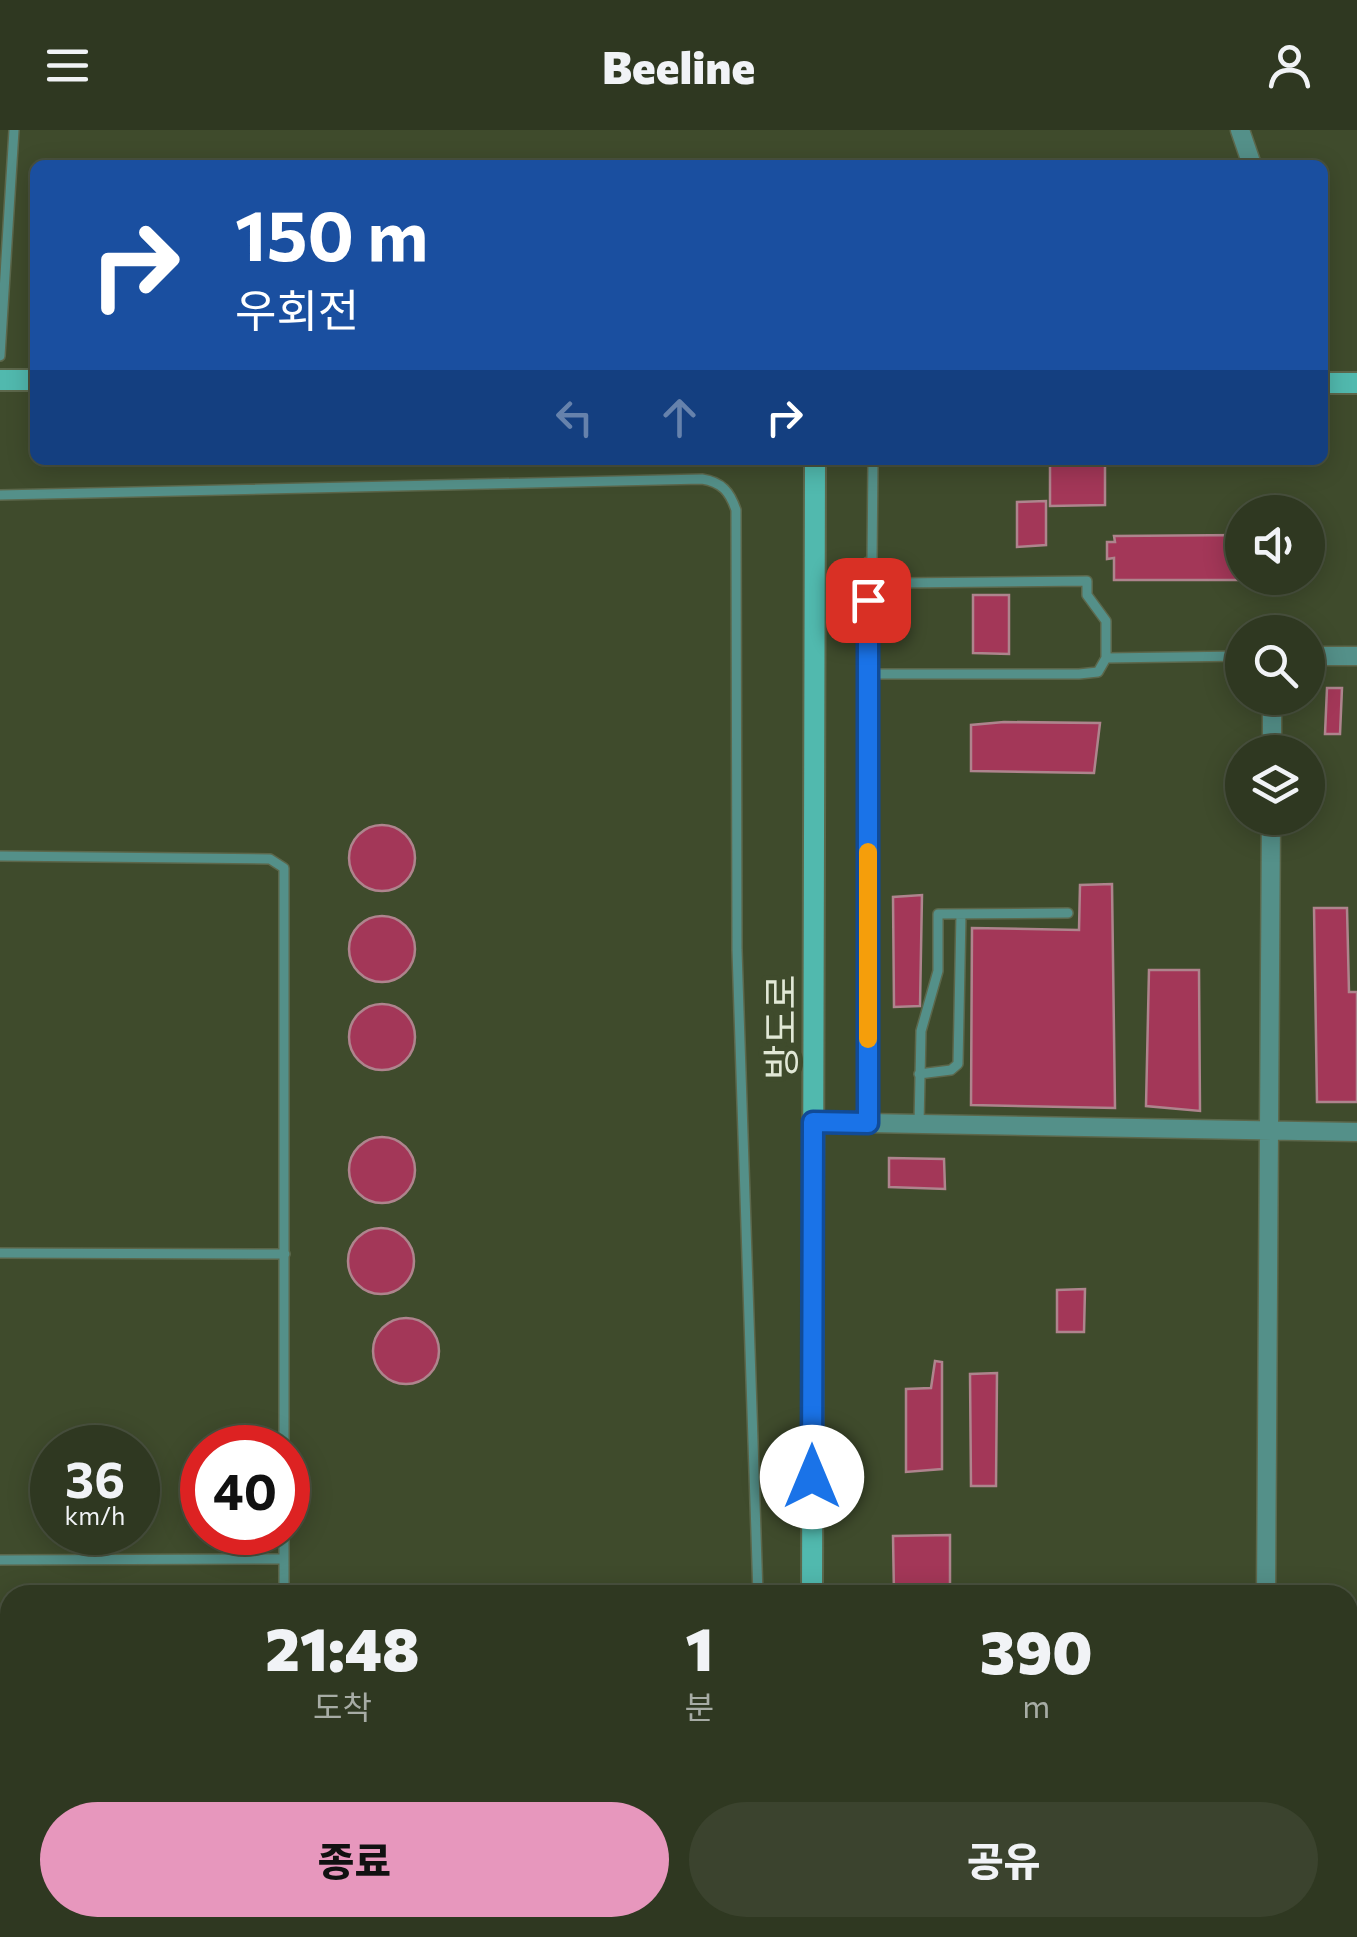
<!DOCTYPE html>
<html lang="ko">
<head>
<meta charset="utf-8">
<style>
  body { margin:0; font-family:Commissioner,"Noto Sans KR",sans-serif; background:#3b432e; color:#f1f3f6; height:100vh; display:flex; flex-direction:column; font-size:38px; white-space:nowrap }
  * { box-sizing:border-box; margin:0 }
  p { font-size:32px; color:#a7aca5 }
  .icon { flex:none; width:55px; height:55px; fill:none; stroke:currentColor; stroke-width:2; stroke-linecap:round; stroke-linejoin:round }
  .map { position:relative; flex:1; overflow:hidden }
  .sheet { position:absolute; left:0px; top:1455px; width:1358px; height:352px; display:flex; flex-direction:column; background:#2f3821; border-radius:30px 30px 0 0; box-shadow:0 5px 25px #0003,0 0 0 2px #4a523f }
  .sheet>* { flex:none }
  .guide { position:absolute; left:30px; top:30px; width:1298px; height:305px; border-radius:15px; box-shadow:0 5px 25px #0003,0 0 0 2px #4a523f; background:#1a4fa0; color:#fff; overflow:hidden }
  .fabs { position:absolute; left:1225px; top:365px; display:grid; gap:20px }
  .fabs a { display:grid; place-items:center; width:100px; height:100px; border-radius:50%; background:#2f3821; box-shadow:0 5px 25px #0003,0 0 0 2px #4a523f; font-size:50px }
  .speed { position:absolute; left:30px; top:1295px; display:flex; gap:20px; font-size:50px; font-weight:700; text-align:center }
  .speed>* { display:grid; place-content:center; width:130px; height:130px; border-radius:50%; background:#2f3821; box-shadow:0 5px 25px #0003,0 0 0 2px #4a523f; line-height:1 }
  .speed small { font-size:25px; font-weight:400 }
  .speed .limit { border:15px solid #d22; background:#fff; color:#111 }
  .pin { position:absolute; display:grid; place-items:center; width:85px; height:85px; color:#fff; margin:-42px; border-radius:20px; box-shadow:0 5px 15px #0006 }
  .me { position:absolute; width:110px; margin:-55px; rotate:0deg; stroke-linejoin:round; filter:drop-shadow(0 0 8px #0008) }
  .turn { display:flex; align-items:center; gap:35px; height:210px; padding:0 40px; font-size:45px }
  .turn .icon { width:130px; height:130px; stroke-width:2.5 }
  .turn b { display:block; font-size:70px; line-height:85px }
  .lanes { display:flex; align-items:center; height:95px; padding:0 40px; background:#0003; justify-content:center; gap:50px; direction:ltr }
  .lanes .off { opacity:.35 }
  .eta { display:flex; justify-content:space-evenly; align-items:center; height:170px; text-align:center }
  .eta b { font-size:60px; font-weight:800; line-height:70px }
  .button { display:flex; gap:20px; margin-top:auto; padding:20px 40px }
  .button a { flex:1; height:115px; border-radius:60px; background:#e797bd; color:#111; font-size:40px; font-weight:800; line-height:115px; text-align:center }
  .button a+a { background:#3b432e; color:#f1f3f6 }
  header { display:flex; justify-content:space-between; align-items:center; height:130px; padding:0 40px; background:#2f3821; font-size:45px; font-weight:800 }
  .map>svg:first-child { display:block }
</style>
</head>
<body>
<header><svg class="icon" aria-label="menu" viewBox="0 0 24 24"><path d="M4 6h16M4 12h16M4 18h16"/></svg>Beeline<svg class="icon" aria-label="person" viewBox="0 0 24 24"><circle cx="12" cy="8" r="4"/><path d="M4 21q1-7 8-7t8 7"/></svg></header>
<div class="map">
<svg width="1357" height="1807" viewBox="0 0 1357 1807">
  <rect width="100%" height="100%" fill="#3f4b2c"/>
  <!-- building -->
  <path fill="#a33758" stroke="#ae848d" stroke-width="2.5" d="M1050 332H1105V375L1050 376Z
    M1046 371V415L1017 417V372Z
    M1242 405V450H1114V428L1107 429V412H1115L1114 406Z
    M973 465H1009V524L973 523Z
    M1327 558H1342L1340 604H1325Z
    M1004 592 1100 593 1094 643 971 641V595Z
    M349 728a33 33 0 1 1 66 0a33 33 0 1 1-66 0Z
    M1112 754 1115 978 971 975 972 798 1079 800 1080 755Z
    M922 765 920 876 894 877 893 767Z
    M1314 778H1347L1349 862H1357V972H1317Z
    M349 819a33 33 0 1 1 66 0a33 33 0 1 1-66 0Z
    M1149 840H1199L1200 981 1146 976Z
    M349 907a33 33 0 1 1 66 0a33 33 0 1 1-66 0Z
    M349 1040a33 33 0 1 1 66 0a33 33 0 1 1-66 0Z
    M889 1028 944 1029 945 1059 889 1057Z
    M348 1131a33 33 0 1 1 66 0a33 33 0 1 1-66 0Z
    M1085 1159 1084 1202H1057V1160Z
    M373 1221a33 33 0 1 1 66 0a33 33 0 1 1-66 0Z
    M935 1231 942 1232V1339L906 1342V1259L931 1258Z
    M997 1243 996 1356H971L970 1244Z
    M950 1405V1465H894L893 1406Z"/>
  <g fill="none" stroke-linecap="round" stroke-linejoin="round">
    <!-- lane casing -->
    <g stroke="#5c674b" stroke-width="12">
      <path id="lane" d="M0 226 14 0
        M873 330 872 431 880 445 900 453 1087 451V465L1106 491V528L1242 526
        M0 365 702 349C722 352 730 362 736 380L737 820 758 1465
        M868 544H1079L1098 542 1106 528
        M0 726 270 729 284 738V1318
        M919 944 951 940 958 934 961 784
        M868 993V432L872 431
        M919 994 921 901 938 841V784L1068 783
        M0 1123 285 1124
        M0 1430 284 1429
        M284 1465V1402
        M0 1610H10
        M1348 1781H1357
        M0 1788H10
        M282 1798V1807
        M764 1807V1798"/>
    </g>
    <!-- street casing -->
    <g stroke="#5c674b" stroke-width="21">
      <path id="street" d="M1240 0 1252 35
        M1308 526H1357
        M1272 622V568
        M813 992 1357 1002
        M1266 1465 1271 688
        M1264 1807V1798"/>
    </g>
    <!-- secondary casing -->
    <g stroke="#5c674b" stroke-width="24">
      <path id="secondary" d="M0 250H35
        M1322 253H1357
        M812 1465 815 330
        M811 1807V1798"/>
    </g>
    <!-- lane -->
    <use href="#lane" stroke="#549089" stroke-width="9"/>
    <!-- street -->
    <use href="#street" stroke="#549089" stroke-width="18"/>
    <!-- secondary -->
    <use href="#secondary" stroke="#51b9ae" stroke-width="20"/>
  </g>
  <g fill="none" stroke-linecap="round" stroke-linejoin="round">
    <!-- route casing -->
    <g stroke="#114b97" stroke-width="25">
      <path id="route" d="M812 1347 813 992 868 993V470"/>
    </g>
    <!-- route -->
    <use href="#route" stroke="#1a73e8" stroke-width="18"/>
    <!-- slow -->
    <path stroke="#f59e0b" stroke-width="18" d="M868 722V909"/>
  </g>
  <g text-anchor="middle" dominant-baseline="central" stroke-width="10" stroke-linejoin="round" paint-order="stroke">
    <!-- street labels -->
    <g font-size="38" fill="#e1e8d6" stroke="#3f4b2c">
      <text transform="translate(779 897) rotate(-90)">방도로</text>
    </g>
  </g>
</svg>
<div class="fabs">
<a><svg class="icon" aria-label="sound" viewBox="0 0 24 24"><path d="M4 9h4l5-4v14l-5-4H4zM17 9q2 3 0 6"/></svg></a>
<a><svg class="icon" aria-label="search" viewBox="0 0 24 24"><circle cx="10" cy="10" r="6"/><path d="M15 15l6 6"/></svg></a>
<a><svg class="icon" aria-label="layers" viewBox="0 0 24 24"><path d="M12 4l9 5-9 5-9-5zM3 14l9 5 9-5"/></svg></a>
</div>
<div class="speed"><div>36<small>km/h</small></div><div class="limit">40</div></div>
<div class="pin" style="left:868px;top:470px;background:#d93025"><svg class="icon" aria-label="arrive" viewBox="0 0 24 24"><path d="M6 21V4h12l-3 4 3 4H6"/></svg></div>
<svg class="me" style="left:812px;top:1347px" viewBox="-20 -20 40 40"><circle r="19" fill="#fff"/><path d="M0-13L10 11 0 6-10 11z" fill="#1a73e8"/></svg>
<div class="guide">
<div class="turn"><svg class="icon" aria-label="right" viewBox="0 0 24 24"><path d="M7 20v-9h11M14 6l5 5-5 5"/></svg><div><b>150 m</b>우회전</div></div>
<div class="lanes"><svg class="icon off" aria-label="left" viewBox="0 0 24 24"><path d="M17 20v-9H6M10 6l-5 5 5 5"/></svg><svg class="icon off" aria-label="ahead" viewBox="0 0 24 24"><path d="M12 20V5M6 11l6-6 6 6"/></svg><svg class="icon" aria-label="right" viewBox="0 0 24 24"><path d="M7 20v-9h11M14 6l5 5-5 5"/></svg></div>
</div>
<section class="sheet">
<div class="eta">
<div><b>21:48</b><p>도착</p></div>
<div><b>1</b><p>분</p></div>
<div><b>390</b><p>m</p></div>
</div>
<div class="button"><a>종료</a><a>공유</a></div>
</section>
</div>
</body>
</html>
